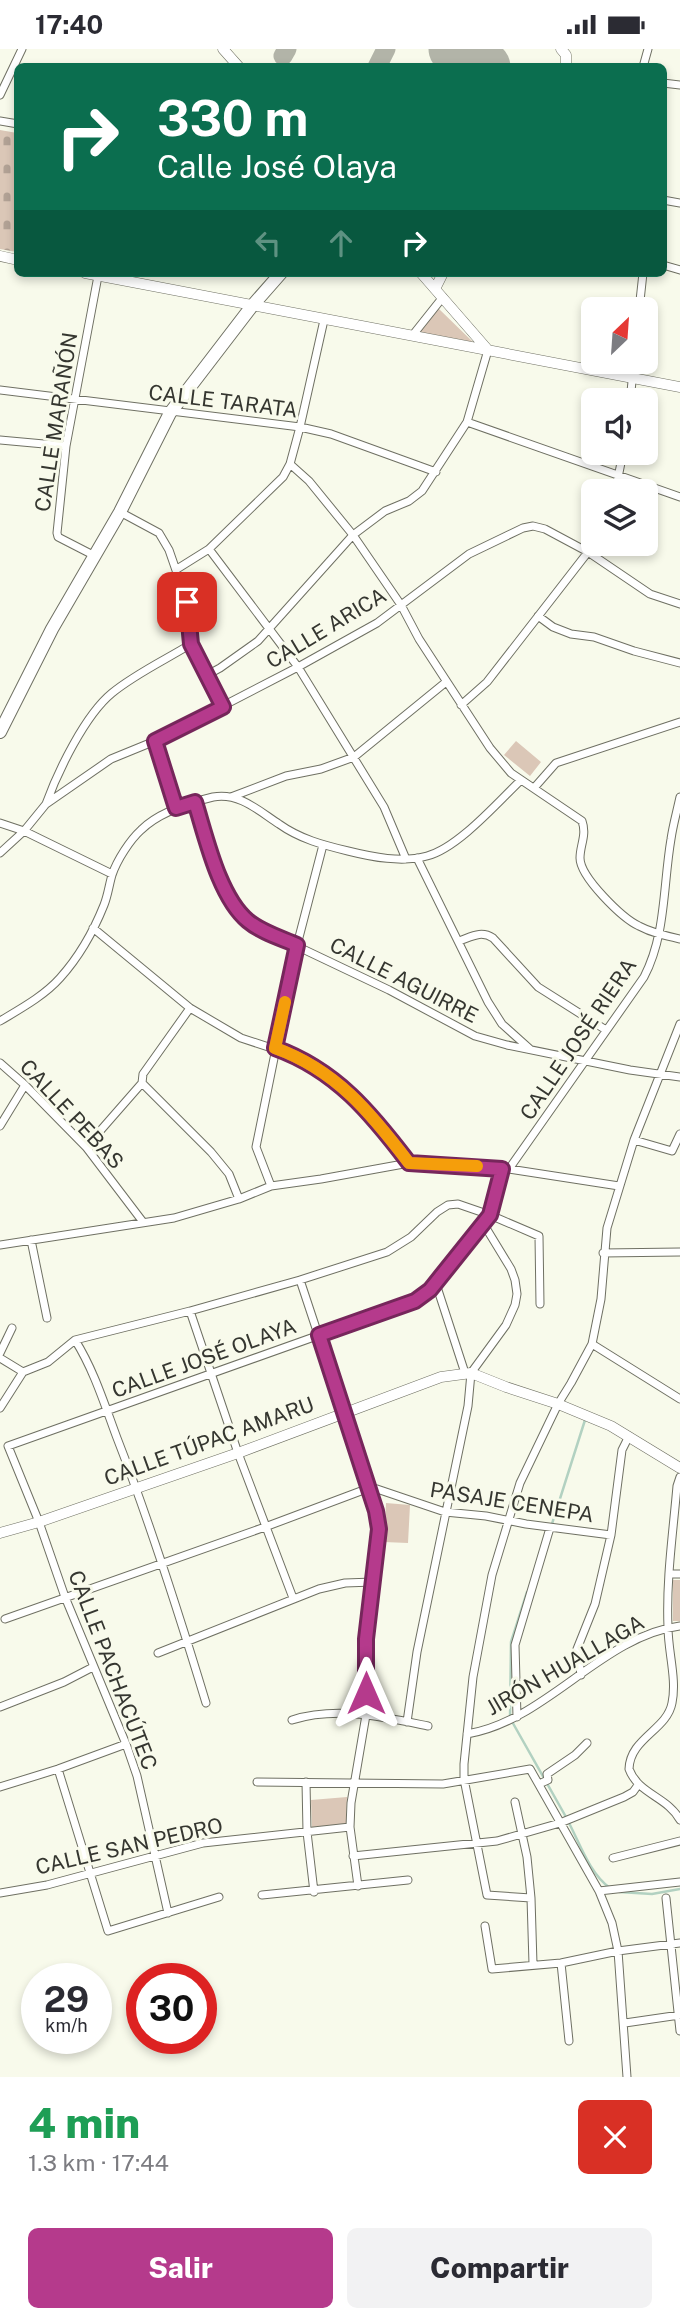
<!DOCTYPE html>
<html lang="es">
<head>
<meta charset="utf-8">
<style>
  body { margin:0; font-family:"Public Sans",sans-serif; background:#f2f2f3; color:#2b2b33; height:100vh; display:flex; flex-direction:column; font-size:26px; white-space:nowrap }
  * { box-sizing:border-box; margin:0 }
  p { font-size:23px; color:#7c7c81 }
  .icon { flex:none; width:38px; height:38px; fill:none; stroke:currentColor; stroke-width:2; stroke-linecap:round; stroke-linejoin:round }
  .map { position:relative; height:2028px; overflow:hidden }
  .details { display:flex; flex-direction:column; background:#fff; flex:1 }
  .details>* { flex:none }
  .banner { position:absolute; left:14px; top:14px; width:653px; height:214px; border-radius:10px; box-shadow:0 4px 10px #0003; background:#0b6e4f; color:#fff; overflow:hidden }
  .needle { width:46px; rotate:25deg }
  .buttons { position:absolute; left:581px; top:248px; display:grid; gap:14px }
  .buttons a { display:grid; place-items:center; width:77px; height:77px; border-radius:10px; background:#fff; box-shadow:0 4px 10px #0003; font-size:35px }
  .speed { position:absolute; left:21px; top:1914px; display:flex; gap:14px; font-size:35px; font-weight:700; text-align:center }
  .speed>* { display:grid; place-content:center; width:91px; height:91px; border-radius:50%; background:#fff; box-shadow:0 4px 10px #0003; line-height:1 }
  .speed small { font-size:18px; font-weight:400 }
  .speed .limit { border:10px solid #d22; background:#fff; color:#111 }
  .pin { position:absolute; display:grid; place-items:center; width:60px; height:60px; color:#fff; margin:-30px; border-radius:14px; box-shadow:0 4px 10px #0006 }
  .me { position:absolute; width:77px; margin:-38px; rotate:0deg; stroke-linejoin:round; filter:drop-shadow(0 0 5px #0008) }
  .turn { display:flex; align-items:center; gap:24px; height:147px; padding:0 28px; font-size:32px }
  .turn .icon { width:91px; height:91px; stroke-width:2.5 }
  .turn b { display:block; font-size:49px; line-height:60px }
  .lanes { display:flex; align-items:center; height:66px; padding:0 28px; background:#0003; justify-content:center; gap:35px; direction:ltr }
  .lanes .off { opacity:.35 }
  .round { display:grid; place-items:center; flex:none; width:74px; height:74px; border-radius:10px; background:#f2f2f3 }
  .headline { display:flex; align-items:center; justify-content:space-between; height:119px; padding:0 28px }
  h1 { font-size:42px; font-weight:800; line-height:52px; color:#1e9e55 }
  .primary-button { display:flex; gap:14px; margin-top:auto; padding:14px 28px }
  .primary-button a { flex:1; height:80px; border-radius:10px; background:#b53a8c; color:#fff; font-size:28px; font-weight:800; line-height:80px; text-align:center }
  .primary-button a+a { background:#f2f2f3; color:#2b2b33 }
  .status { display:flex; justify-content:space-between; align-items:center; height:49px; padding:0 35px; background:#fff; direction:ltr }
  .status svg { height:19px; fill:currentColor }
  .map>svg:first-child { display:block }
</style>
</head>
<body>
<div class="status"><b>17:40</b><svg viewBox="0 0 49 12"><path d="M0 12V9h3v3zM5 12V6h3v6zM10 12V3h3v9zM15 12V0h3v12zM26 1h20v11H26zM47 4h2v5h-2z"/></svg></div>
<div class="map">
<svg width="680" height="2028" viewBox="0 0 680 2028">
  <defs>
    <pattern id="cemetery-stones" width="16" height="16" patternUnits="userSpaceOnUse" patternTransform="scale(1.75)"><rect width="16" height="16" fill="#dbc7b7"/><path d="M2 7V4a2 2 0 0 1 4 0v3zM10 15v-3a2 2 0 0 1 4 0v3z" fill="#b2a295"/></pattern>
  </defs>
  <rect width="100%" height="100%" fill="#f8faeb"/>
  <!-- green -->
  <path fill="#dbc7b7" d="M438 259 473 293 419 283Z
    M516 692 541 713 530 727 504 706Z
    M386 1454 410 1456 408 1494 384 1493Z
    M673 1531H680V1572H673Z
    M347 1748 346 1775 312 1778 311 1751Z"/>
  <!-- cemetery -->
  <path fill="url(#cemetery-stones)" d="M0 81 17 84V203L0 200Z"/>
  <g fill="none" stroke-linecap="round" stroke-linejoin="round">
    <!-- stream -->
    <path stroke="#b2d1c1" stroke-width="2.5" d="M551 1478 585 1371
      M527 1543 511 1593 510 1669 566 1768
      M569 1774C580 1795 590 1825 610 1839
      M619 1843 652 1845 680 1840"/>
    <!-- taxiway -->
    <path stroke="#b2b4a8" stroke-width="19" d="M464 6 468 18
      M283 7 287 0
      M377 18 386 0"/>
    <!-- runway -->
    <path stroke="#b2b4a8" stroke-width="51" d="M454 0 485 18"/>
    <!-- street casing -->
    <g stroke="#6f7063" stroke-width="9">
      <path id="street" d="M643 18 648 0
        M663 34 680 36
        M0 46 22 0
        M0 72 18 75
        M663 151 680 154
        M663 216 680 221
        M639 261 643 224
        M412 287 443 248
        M0 341 300 378 331 385 436 423
        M630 352 634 313
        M467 373 680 448
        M0 391 66 397
        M290 415 309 432 353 486 401 556 419 590 490 699 511 724 582 772C587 786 580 796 580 809 580 828 622 869 639 877 652 884 666 887 680 890
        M615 443 623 404
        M120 463 159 484 169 501 187 553 191 595 223 658
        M209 500 298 618 384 758 406 810
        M95 507 58 488 57 484 66 397 98 227 100 224
        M177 520 209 500 283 428 290 415 300 378 324 271
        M538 567 553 578 571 585 594 588 634 602 680 614
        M207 626 220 619 258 592 353 486 385 462 409 452 422 442 467 373 488 301
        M461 656 487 633 588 503 593 493
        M155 692 176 759
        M534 739 556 714 680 673
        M231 748 286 727 321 720 354 708 446 633
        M195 753 224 837 248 872 267 883 389 941 475 987 507 996 630 1021 680 1028
        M46 755C58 722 85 666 112 644 135 625 165 611 191 595
        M0 774 24 782 112 825
        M0 804 24 782 46 755 111 710 155 692 298 618 377 574 469 505 523 479 533 477 545 480 588 503 650 545 680 555
        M417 809 488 953 502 975 530 1000
        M93 879 190 959 241 989 302 1009 318 1019 360 1055 409 1114
        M459 892C471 888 481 881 493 889L538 938 606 981
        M0 972C20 960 44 947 60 929 78 909 94 881 104 856 108 846 109 836 112 826 117 811 130 791 141 781 159 763 188 754 213 748 239 743 259 762 279 775 300 790 323 796 348 802 372 808 402 814 427 807 458 799 497 754 521 731
        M0 1014 25 1036 86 1098 143 1173
        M142 1034 211 1103 229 1125 239 1150
        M0 1077 25 1036
        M634 1091 672 1102 680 1085
        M86 1098 142 1034 143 1025 190 959
        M509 1120 644 928C666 886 663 837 671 790 673 776 677 762 680 748
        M271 1137 256 1098 297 896 323 796
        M31 1191 47 1269
        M0 1196 174 1169 239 1150 271 1137 321 1130 409 1114H438L509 1120 619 1137
        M603 1204 680 1203
        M300 1231 369 1439 378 1480 366 1589V1666L351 1754 350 1778 358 1837
        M436 1235 465 1324
        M190 1262 238 1404 293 1549
        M75 1291C94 1321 105 1357 117 1389 151 1476 179 1565 206 1654
        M592 1295 680 1350
        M0 1304 12 1279
        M0 1309 23 1323
        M23 1323 48 1313 75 1291 190 1262 300 1231 387 1203 411 1188 437 1163 448 1156 458 1155 490 1166 539 1187 540 1255
        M0 1359 23 1323
        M680 1428 677 1437C673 1484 666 1531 668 1578 668 1603 677 1630 672 1654 667 1681 630 1689 629 1720 638 1745 668 1748 680 1771
        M669 1525H680
        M5 1570 265 1478 369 1439 377 1440 445 1463 486 1467 526 1475 611 1486
        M158 1604 319 1540 345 1534 373 1533
        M581 1626 577 1600 595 1555 611 1486 622 1401 629 1387
        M0 1658 64 1633 93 1618
        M517 1668 515 1596 550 1479
        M292 1671C337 1657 384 1668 428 1677
        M407 1673 417 1603 468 1357 471 1324 506 1276 515 1256 517 1245 515 1231 511 1220 483 1174
        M467 1685C546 1672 602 1587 680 1577
        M58 1720 108 1882 219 1848
        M257 1733 443 1735 530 1720 599 1842 612 1874 618 1902 627 2028
        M306 1733 307 1783 314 1843
        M539 1735 548 1731 547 1725 575 1706 587 1694
        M0 1738 58 1720 126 1695
        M515 1753 527 1808 531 1849 533 1915
        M353 1807 497 1792 560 1774 624 1748 633 1743 638 1736
        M613 1809 680 1792
        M599 1842 680 1833
        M0 1844 47 1836 203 1794 350 1778
        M262 1846 408 1831
        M531 1849 487 1846 464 1730V1715L473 1628 492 1526 520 1434 558 1355 571 1334 592 1295 601 1250 607 1179 634 1091 680 975
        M666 1849 680 1982
        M168 1864 137 1727 126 1695 65 1548 39 1473 8 1397 415 1252 439 1232 490 1166 502 1120
        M485 1877 492 1920 561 1914 618 1902 680 1894
        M561 1914 569 1992
        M625 1974 680 1966"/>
    </g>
    <!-- secondary casing -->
    <g stroke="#6f7063" stroke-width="11">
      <path id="secondary" d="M223 0 239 18
        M561 0 566 6V18
        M0 207 18 211
        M85 224 680 338
        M421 224 488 301
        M435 240 443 224
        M0 1484 39 1473 238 1404 441 1328 471 1324 506 1338 558 1355 611 1377 680 1419"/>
    </g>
    <!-- highway casing -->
    <g stroke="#6f7063" stroke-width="14">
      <path id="highway" d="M0 683 52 580 120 463 170 364 252 257 281 224"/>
    </g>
    <!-- street -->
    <use href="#street" stroke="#fff" stroke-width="7"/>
    <!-- secondary -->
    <use href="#secondary" stroke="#fff" stroke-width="10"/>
    <!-- highway -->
    <use href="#highway" stroke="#fff" stroke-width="12"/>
  </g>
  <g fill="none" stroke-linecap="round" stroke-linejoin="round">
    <!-- route casing -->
    <g stroke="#76265b" stroke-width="18">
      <path id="route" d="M187 553 191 595 223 658 155 692 176 759 195 753C206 788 219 848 248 872 261 883 281 889 297 896L275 999C336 1021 371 1064 409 1114L502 1120 490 1166 430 1241 415 1252 319 1286 376 1462 379 1480 366 1590V1644"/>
    </g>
    <!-- route -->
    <use href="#route" stroke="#b53a8c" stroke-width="12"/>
    <!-- slow -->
    <path stroke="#f59e0b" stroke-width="12" d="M285 953 275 999C336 1021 371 1064 409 1114L477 1117"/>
  </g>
  <g text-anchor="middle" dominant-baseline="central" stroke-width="6" stroke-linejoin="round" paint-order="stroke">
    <!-- street labels -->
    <g font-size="21" fill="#353630" stroke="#f8faeb">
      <text transform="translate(223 352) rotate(7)">CALLE TARATA</text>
      <text transform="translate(56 373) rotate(-81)">CALLE MARAÑÓN</text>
      <text transform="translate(326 579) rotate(-31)">CALLE ARICA</text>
      <text transform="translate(404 931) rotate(27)">CALLE AGUIRRE</text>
      <text transform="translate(578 990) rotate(-56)">CALLE JOSÉ RIERA</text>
      <text transform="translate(72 1065) rotate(47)">CALLE PEBAS</text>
      <text transform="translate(204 1309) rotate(-20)">CALLE JOSÉ OLAYA</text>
      <text transform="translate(209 1392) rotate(-20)">CALLE TÚPAC AMARU</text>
      <text transform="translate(512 1453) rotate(9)">PASAJE CENEPA</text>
      <text transform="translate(565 1616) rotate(-30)">JIRÓN HUALLAGA</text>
      <text transform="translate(113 1621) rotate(69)">CALLE PACHACÚTEC</text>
      <text transform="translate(129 1797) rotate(-13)">CALLE SAN PEDRO</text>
    </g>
  </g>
</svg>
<div class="buttons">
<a><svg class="needle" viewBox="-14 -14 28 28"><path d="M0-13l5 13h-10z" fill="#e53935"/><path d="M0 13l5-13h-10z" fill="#7c7c81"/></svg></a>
<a><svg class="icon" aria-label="sound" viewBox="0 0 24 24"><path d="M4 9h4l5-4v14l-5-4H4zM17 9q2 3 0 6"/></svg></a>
<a><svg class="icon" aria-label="layers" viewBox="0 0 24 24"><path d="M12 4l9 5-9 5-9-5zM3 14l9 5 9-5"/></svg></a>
</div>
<div class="speed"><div>29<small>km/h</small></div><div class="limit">30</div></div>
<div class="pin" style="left:187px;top:553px;background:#d93025"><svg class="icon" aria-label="arrive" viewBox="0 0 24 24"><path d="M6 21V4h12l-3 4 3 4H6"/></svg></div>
<svg class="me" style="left:366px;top:1644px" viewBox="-20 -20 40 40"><path d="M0-17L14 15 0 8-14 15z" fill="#b53a8c" stroke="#fff" stroke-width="4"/></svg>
<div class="banner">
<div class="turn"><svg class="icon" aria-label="right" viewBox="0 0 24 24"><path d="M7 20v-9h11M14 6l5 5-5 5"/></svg><div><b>330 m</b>Calle José Olaya</div></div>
<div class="lanes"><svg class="icon off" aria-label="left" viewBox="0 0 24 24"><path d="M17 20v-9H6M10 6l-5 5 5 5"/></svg><svg class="icon off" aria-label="ahead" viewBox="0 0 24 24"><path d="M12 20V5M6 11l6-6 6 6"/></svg><svg class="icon" aria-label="right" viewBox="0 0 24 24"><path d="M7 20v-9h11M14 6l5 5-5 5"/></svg></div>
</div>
</div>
<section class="details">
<div class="headline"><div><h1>4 min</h1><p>1.3 km · 17:44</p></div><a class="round" style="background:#d93025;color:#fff"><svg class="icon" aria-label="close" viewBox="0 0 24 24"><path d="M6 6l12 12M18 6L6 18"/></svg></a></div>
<div class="primary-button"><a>Salir</a><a>Compartir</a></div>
</section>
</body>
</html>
